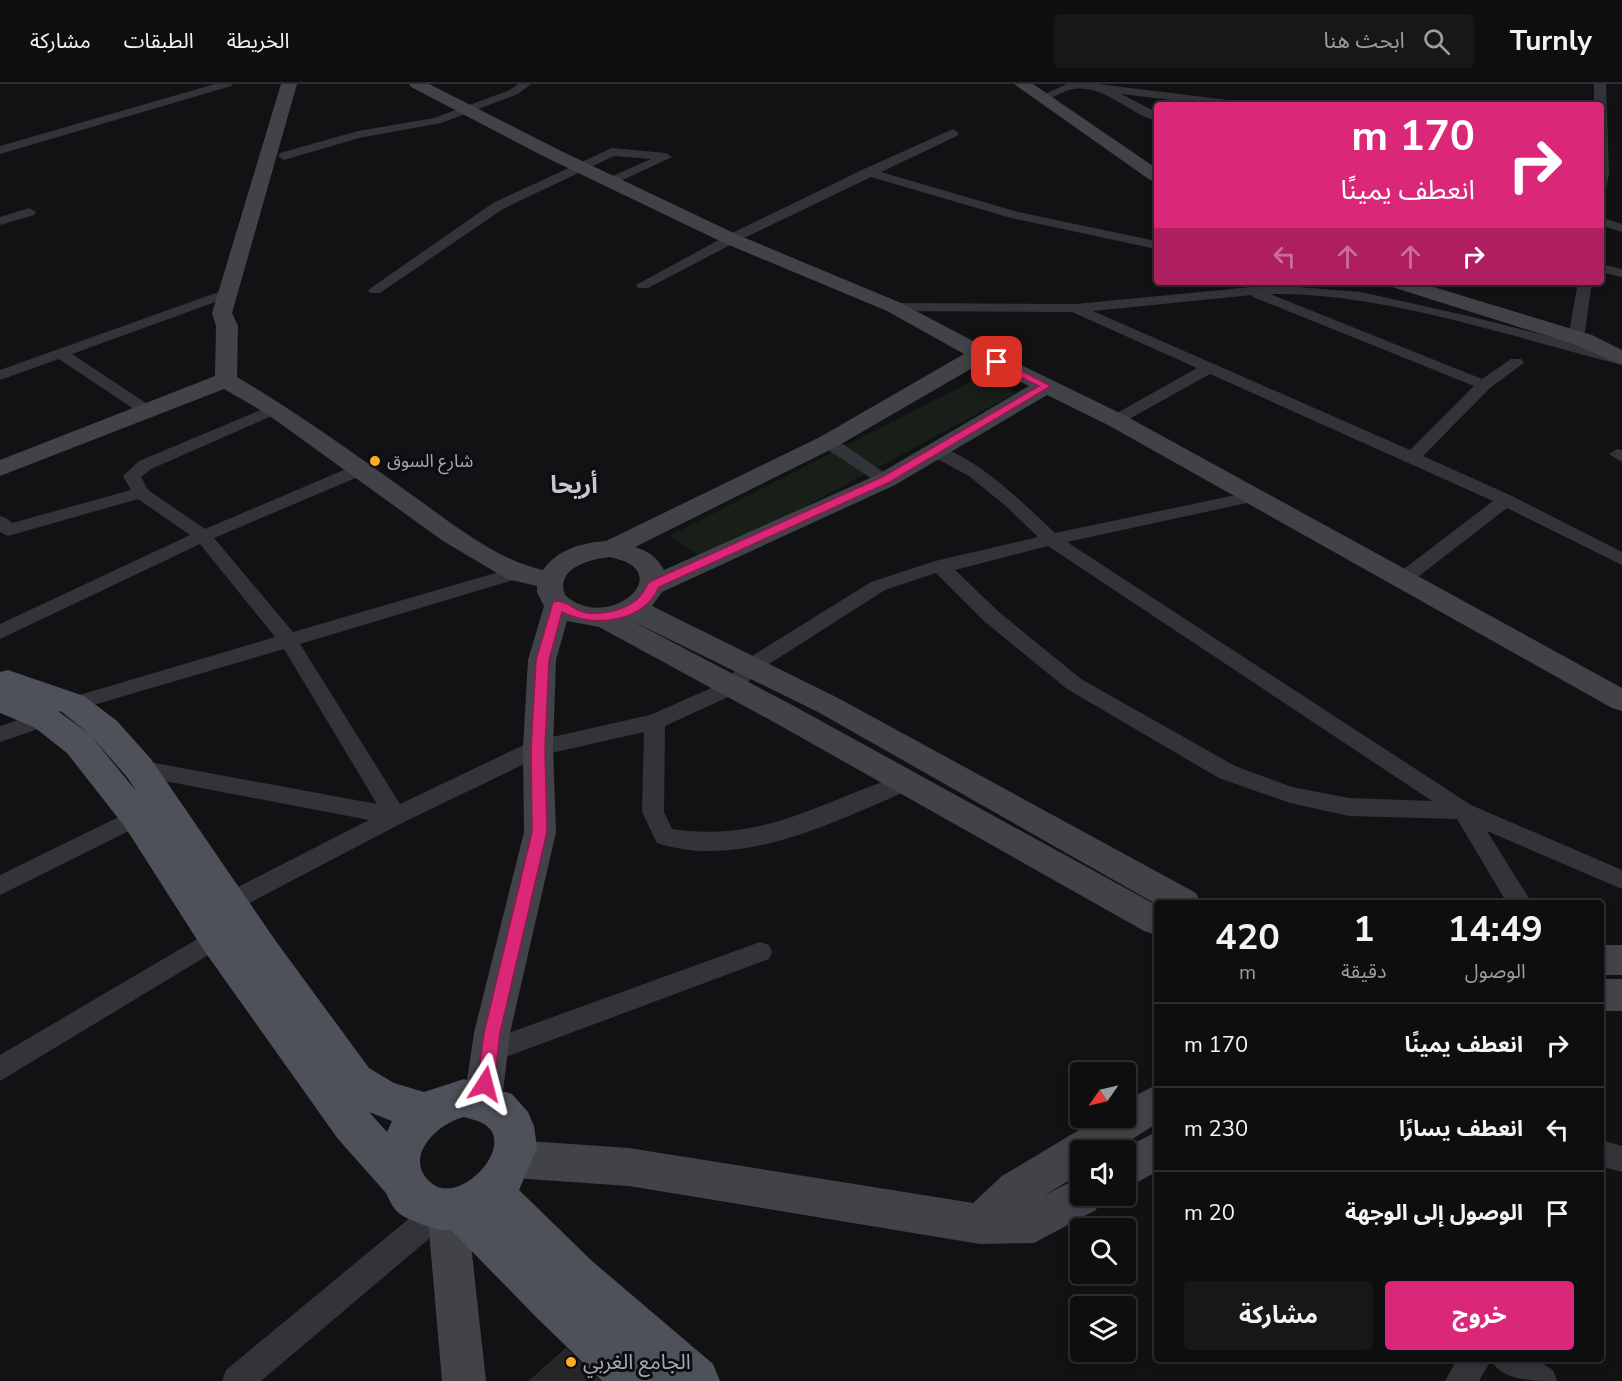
<!DOCTYPE html>
<html lang="ar">
<head>
<meta charset="utf-8">
<style>
  body { margin:0; font-family:"Nunito Sans","Noto Sans Arabic",sans-serif; background:#171718; color:#f1f3f6; direction:rtl; height:100vh; display:flex; flex-direction:column; font-size:22px; white-space:nowrap }
  * { box-sizing:border-box; margin:0 }
  p { font-size:20px; color:#9b9c9e }
  .icon { flex:none; width:33px; height:33px; fill:none; stroke:currentColor; stroke-width:2; stroke-linecap:round; stroke-linejoin:round }
  .map { position:relative; flex:1; overflow:hidden; direction:ltr }
  .drawer { position:absolute; left:1154px; top:816px; width:450px; height:462px; display:flex; flex-direction:column; background:#0e0e0f; border-radius:6px; box-shadow:0 3px 9px #0003,0 0 0 2px #2e2e2f; direction:rtl }
  .drawer>* { flex:none }
  .top-card { position:absolute; left:1154px; top:18px; width:450px; height:183px; border-radius:6px; box-shadow:0 3px 9px #0003,0 0 0 2px #2e2e2f; direction:rtl; background:#db2777; color:#fff; overflow:hidden }
  .needle { width:39px; rotate:236deg }
  .controls { position:absolute; left:1070px; top:978px; display:grid; gap:12px }
  .controls a { display:grid; place-items:center; width:66px; height:66px; border-radius:6px; background:#0e0e0f; box-shadow:0 3px 9px #0003,0 0 0 2px #2e2e2f; font-size:30px }
  .pin { position:absolute; display:grid; place-items:center; width:51px; height:51px; color:#fff; margin:-26px; border-radius:12px; box-shadow:0 3px 9px #0006 }
  .me { position:absolute; width:66px; margin:-33px; rotate:9deg; stroke-linejoin:round; filter:drop-shadow(0 0 4px #0008) }
  .turn { display:flex; align-items:center; gap:21px; height:126px; padding:0 30px; font-size:27px }
  .turn .icon { width:78px; height:78px; stroke-width:2.5 }
  .turn b { display:block; font-size:42px; line-height:51px }
  .lanes { display:flex; align-items:center; height:57px; padding:0 30px; background:#0003; justify-content:center; gap:30px; direction:ltr }
  .lanes .off { opacity:.35 }
  .eta { display:flex; justify-content:space-evenly; align-items:center; height:102px; text-align:center }
  .eta b { font-size:36px; font-weight:700; line-height:42px }
  .cta { display:flex; gap:12px; margin-top:auto; padding:12px 30px }
  .cta a { flex:1; height:69px; border-radius:6px; background:#db2777; color:#fff; font-size:24px; font-weight:700; line-height:69px; text-align:center }
  .cta a+a { background:#171718; color:#f1f3f6 }
  ul { padding:0; list-style:none }
  li { display:flex; align-items:center; gap:18px; height:84px; padding:0 30px; border-top:2px solid #2e2e2f }
  li div { flex:1 }
  li b { display:block; font-size:22px }
  li em { font-style:normal }
  header { display:flex; align-items:center; gap:36px; box-sizing:border-box; height:84px; padding:0 30px; background:#0e0e0f; border-bottom:2px solid #2e2e2f }
  header strong { font-size:28px }
  nav { display:flex; gap:33px; margin-inline-start:auto; font-size:21px }
  .search { width:420px; height:54px; background:#171718; display:flex; align-items:center; gap:15px; box-sizing:border-box; padding:0 21px; border-radius:6px; color:#9b9c9e; font-size:22px }
  .map>svg:first-child { display:block }
</style>
</head>
<body>
<header>
<strong>Turnly</strong>
<div class="search"><svg class="icon" aria-label="search" viewBox="0 0 24 24"><circle cx="10" cy="10" r="6"/><path d="M15 15l6 6"/></svg>ابحث هنا</div>
<nav><a>الخريطة</a><a>الطبقات</a><a>مشاركة</a></nav>
</header>
<div class="map">
<svg width="1622" height="1297" viewBox="0 0 1622 1297">
  <rect width="100%" height="100%" fill="#121214"/>
  <!-- green -->
  <path fill="#181f19" d="M972 297 982 303 996 297 1016 309 706 476 669 452Z"/>
  <!-- building -->
  <path fill="#252528" stroke="#2c2c30" stroke-width="1.5" d="M566 1265 599 1297H530Z"/>
  <g fill="none" stroke-linecap="round" stroke-linejoin="round">
    <!-- street -->
    <path fill="#333439" fill-rule="evenodd" d="M215 0H233L231 2 0 70V62Z
      M518 0H531L518 10 441 39 359 54 284 76 278 72 280 69 358 47 434 34 510 6Z
      M1067 0H1098L1244 18 1250 21H1216L1121 10 1156 28V37C1128 29 1105 1 1073 5 1062 7 1052 15 1042 17L1036 14Z
      M1594 0H1606L1609 89 1606 105 1600 109V21H1594Z
      M1450 16 1454 17V21H1426L1432 18Z
      M953 45 959 49 957 52 881 88 1018 128 1156 157V165L1011 134 871 93 736 158 648 204H638L636 201 726 152 864 85Z
      M612 64 666 69 672 73 612 101 608 100 606 97 608 94 651 75 614 72 503 125 380 209H370L368 206 493 119Z
      M29 124 36 128 34 131 0 141V133Z
      M1600 133 1622 140V148L1600 141Z
      M1600 180 1622 185V193L1600 188Z
      M1578 198H1592L1584 254 1576 259 1568 254Z
      M1272 201 1361 208 1473 233 1622 271V281C1511 253 1383 208 1270 210L1482 295 1511 275H1521L1524 278 1521 281 1490 304 1423 372 1512 412 1622 468V481L1507 424 1410 499H1396L1394 495 1396 491 1493 417 1210 290 1122 339H1110L1108 336 1110 333 1197 284 1072 228 894 227 887 223 894 219 1076 220ZM1252 211 1253 213 1474 302 1410 366 1093 227Z
      M227 205 234 209 232 212 72 270 152 323 154 326 152 329H140L59 275 0 296V286Z
      M275 320 281 322 283 325 281 328 151 385 141 393 148 406 205 445 353 382H365L368 386 365 390 214 454 293 548 516 483 523 485 525 489 523 493 300 560 400 720 530 658 650 631 725 598 744 577 871 498 935 477 1038 453 1007 423 969 392 930 371 928 367 936 362C978 373 1024 420 1055 449L1255 407 1261 408 1264 412 1261 416 1067 458 1471 721 1622 786V805L1487 747 1532 819H1507L1457 735 1349 732 1290 719 1219 694 1067 605 985 538 936 489 885 506 758 587 739 608 665 642 664 728 672 745C766 759 822 716 906 690L914 692 917 698 914 704C837 736 743 787 657 759L642 728 644 648 543 671 404 738 236 826 228 829 220 826 216 819 220 812 369 736 139 692 131 690 128 684 131 678 139 676 377 720 284 565 73 627 66 625 63 620 66 615 275 553 200 460 0 555V540L190 451 138 415 8 452 0 448V432L6 434 12 439 131 406 123 392 139 377ZM1048 462 1432 717 1349 714 1292 703 1235 682 1081 595 999 528 955 486Z
      M828 353 834 354 895 396 892 400H880L822 362 820 358Z
      M1617 365 1622 366V378L1609 370Z
      M46 627 53 630 56 635 53 640 0 658V642Z
      M137 724 145 727 148 733 145 739 0 811V791Z
      M216 844 225 847 228 854 225 861 0 997V971Z
      M760 858 769 861 772 868 769 875 490 979 481 975 477 967 481 959Z
      M1604 1057 1622 1062V1088L1600 1082V1058Z
      M435 1110 445 1114 449 1124 431 1153 261 1297H222L226 1286 411 1133 425 1114Z
      M1457 1275H1535L1553 1286 1557 1297C1533 1297 1502 1297 1491 1276L1479 1297H1445Z"/>
    <!-- secondary -->
    <path fill="#414349" fill-rule="evenodd" d="M281 0H297L232 229 238 242 237 293C298 329 355 370 412 411 450 438 498 477 543 486 558 465 581 459 606 457L820 353 964 270 887 227 724 159 547 74 411 3 409 0H429L559 66 738 151 901 219 988 265 1124 331 1622 604V627L1612 624 1108 341 1047 311 895 401 662 508 652 522 838 614 1196 809 1201 819 1156 820 818 628 630 536 792 621 1156 821V851L1144 847 772 637 599 543 567 537 556 576 553 664 556 748 510 949 502 1016 496 1028 483 1034 470 1028 464 1016 474 949 524 748 523 664 528 576 544 522 537 508V502L507 495 443 457 267 330 224 305 0 392V376L215 292 216 242 212 229ZM981 279 1029 302 877 391 664 486C658 474 648 467 635 463L836 363ZM610 473C616 475 623 476 628 479 666 500 602 546 565 511 555 484 590 475 610 473Z
      M1014 0H1033L1156 84V97L1150 96Z
      M1386 198H1417L1592 251 1622 266V281L1576 261 1389 202Z
      M1600 861H1622V891H1600Z
      M1600 895H1622V927H1600Z
      M1156 1001V1040L1115 1066H1080V1090L1043 1112 1080 1093V1112H1102L1096 1126 1034 1159 980 1160 629 1102 513 1094 499 1088 493 1075 499 1062 513 1056 629 1064 973 1119 1002 1092 1099 1034H1125V1017Z
      M1156 1048V1088L1125 1105V1066H1121Z
      M447 1104 461 1110 467 1124 486 1297H442L427 1124 433 1110Z"/>
    <!-- primary -->
    <path fill="#4e5159" fill-rule="evenodd" d="M8 586 84 612 117 637 151 675 275 856 369 984 394 999 424 1008 464 995 512 1010 528 1028 534 1042 537 1064 519 1106 592 1177 713 1280 720 1297H602L537 1234 451 1146C439 1148 410 1137 400 1130 393 1125 390 1117 386 1109L338 1055 203 865 125 743 67 669 34 643 0 629V588ZM58 627 62 628 89 650ZM91 652 127 693 137 708ZM369 1028 392 1037 387 1048ZM464 1033C470 1035 477 1036 482 1039 521 1058 458 1127 429 1097 403 1071 439 1039 464 1033Z"/>
  </g>
  <!-- route -->
  <path fill="#db2777" stroke="#8e194d" stroke-width="1.5" d="M993 276H1000L1051 302 890 398 659 503C643 539 593 544 562 528L549 576 545 664 547 748 500 949 494 1000 491 1005 485 1008 479 1005 477 1000 484 949 532 748 531 664 536 576 553 518C563 515 571 523 580 527 595 533 622 527 635 517 642 512 645 505 649 498L882 393 1039 302 993 280Z"/>
  <!-- markers -->
  <g fill="#ffad1f" stroke="#0d0d0f" stroke-width="2">
    <circle cx="375" cy="377" r="6"/>
    <circle cx="571" cy="1278" r="6"/>
  </g>
  <g text-anchor="middle" dominant-baseline="central" stroke-width="6" stroke-linejoin="round" paint-order="stroke">
    <!-- poi labels -->
    <g font-size="18" fill="#a2a9b6" stroke="#0d0d0f" text-anchor="start">
      <text x="387" y="377">شارع السوق</text>
    </g>
    <!-- near-poi labels -->
    <g font-size="21" fill="#a2a9b6" stroke="#0d0d0f" text-anchor="start">
      <text x="583" y="1278">الجامع الغربي</text>
    </g>
    <!-- district labels -->
    <g font-size="24" font-weight="bold" fill="#c4c8d2" stroke="#0d0d0f">
      <text x="574" y="401">أريحا</text>
    </g>
  </g>
</svg>
<div class="controls">
<a><svg class="needle" viewBox="-14 -14 28 28"><path d="M0-13l5 13h-10z" fill="#e53935"/><path d="M0 13l5-13h-10z" fill="#9b9c9e"/></svg></a>
<a><svg class="icon" aria-label="sound" viewBox="0 0 24 24"><path d="M4 9h4l5-4v14l-5-4H4zM17 9q2 3 0 6"/></svg></a>
<a><svg class="icon" aria-label="search" viewBox="0 0 24 24"><circle cx="10" cy="10" r="6"/><path d="M15 15l6 6"/></svg></a>
<a><svg class="icon" aria-label="layers" viewBox="0 0 24 24"><path d="M12 4l9 5-9 5-9-5zM3 14l9 5 9-5"/></svg></a>
</div>
<div class="pin" style="left:997px;top:278px;background:#d93025"><svg class="icon" aria-label="arrive" viewBox="0 0 24 24"><path d="M6 21V4h12l-3 4 3 4H6"/></svg></div>
<svg class="me" style="left:485px;top:1000px" viewBox="-20 -20 40 40"><path d="M0-17L14 15 0 8-14 15z" fill="#db2777" stroke="#fff" stroke-width="4"/></svg>
<div class="top-card">
<div class="turn"><svg class="icon" aria-label="right" viewBox="0 0 24 24"><path d="M7 20v-9h11M14 6l5 5-5 5"/></svg><div><b>170 m</b>انعطف يمينًا</div></div>
<div class="lanes"><svg class="icon off" aria-label="left" viewBox="0 0 24 24"><path d="M17 20v-9H6M10 6l-5 5 5 5"/></svg><svg class="icon off" aria-label="ahead" viewBox="0 0 24 24"><path d="M12 20V5M6 11l6-6 6 6"/></svg><svg class="icon off" aria-label="ahead" viewBox="0 0 24 24"><path d="M12 20V5M6 11l6-6 6 6"/></svg><svg class="icon" aria-label="right" viewBox="0 0 24 24"><path d="M7 20v-9h11M14 6l5 5-5 5"/></svg></div>
</div>
<section class="drawer">
<div class="eta">
<div><b>14:49</b><p>الوصول</p></div>
<div><b>1</b><p>دقيقة</p></div>
<div><b>420</b><p>m</p></div>
</div>
<ul>
<li><svg class="icon" aria-label="right" viewBox="0 0 24 24"><path d="M7 20v-9h11M14 6l5 5-5 5"/></svg><div><b>انعطف يمينًا</b></div><em>170 m</em></li>
<li><svg class="icon" aria-label="left" viewBox="0 0 24 24"><path d="M17 20v-9H6M10 6l-5 5 5 5"/></svg><div><b>انعطف يسارًا</b></div><em>230 m</em></li>
<li><svg class="icon" aria-label="arrive" viewBox="0 0 24 24"><path d="M6 21V4h12l-3 4 3 4H6"/></svg><div><b>الوصول إلى الوجهة</b></div><em>20 m</em></li>
</ul>
<div class="cta"><a>خروج</a><a>مشاركة</a></div>
</section>
</div>
</body>
</html>
